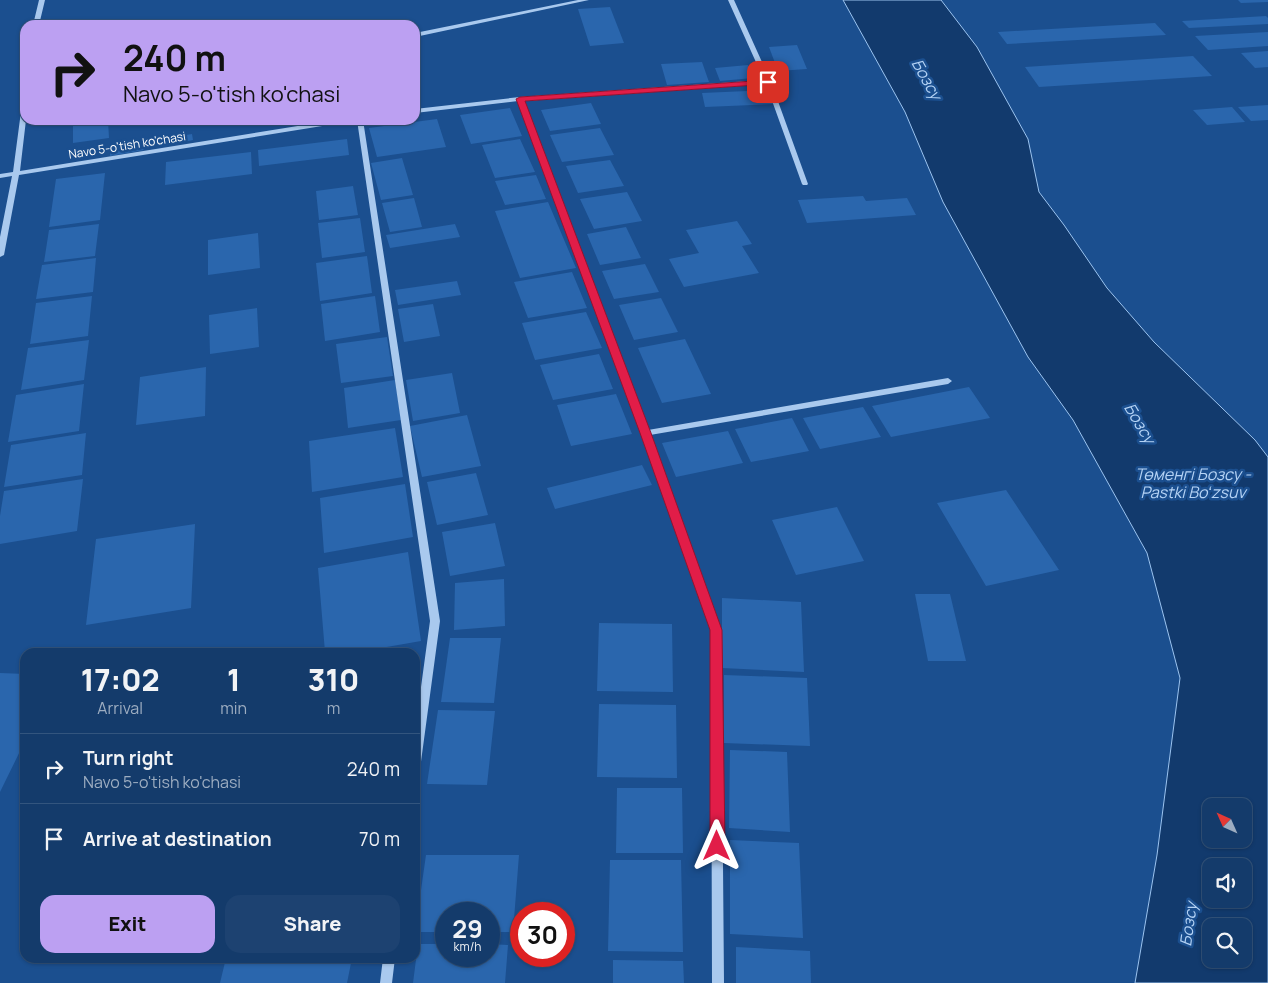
<!DOCTYPE html>
<html lang="en">
<head>
<meta charset="utf-8">
<style>
  body { margin:0; font-family:Manrope,sans-serif; background:#1d4271; color:#f1f3f6; height:100vh; display:flex; flex-direction:column; font-size:19px; white-space:nowrap }
  * { box-sizing:border-box; margin:0 }
  p { font-size:16px; color:#9dadc1 }
  .icon { flex:none; width:28px; height:28px; fill:none; stroke:currentColor; stroke-width:2; stroke-linecap:round; stroke-linejoin:round }
  .map { position:relative; flex:1; overflow:hidden }
  .sheet { position:absolute; left:20px; top:648px; width:400px; height:315px; display:flex; flex-direction:column; background:#143b6b; border-radius:15px; box-shadow:0 1px 4px #0004,0 0 0 1px #33557e }
  .sheet>* { flex:none }
  .banner { position:absolute; left:20px; top:20px; width:400px; height:105px; border-radius:15px; box-shadow:0 1px 4px #0004,0 0 0 1px #33557e; background:#bca0f2; color:#111; overflow:hidden }
  .needle { width:32px; rotate:315deg }
  .fabs { position:absolute; left:1202px; top:798px; display:grid; gap:10px }
  .fabs a { display:grid; place-items:center; width:50px; height:50px; border-radius:10px; background:#143b6b; box-shadow:0 1px 4px #0004,0 0 0 1px #33557e; font-size:25px }
  .speed { position:absolute; left:435px; top:902px; display:flex; gap:10px; font-size:25px; font-weight:700; text-align:center }
  .speed>* { display:grid; place-content:center; width:65px; height:65px; border-radius:50%; background:#143b6b; box-shadow:0 1px 4px #0004,0 0 0 1px #33557e; line-height:1 }
  .speed small { font-size:12px; font-weight:400 }
  .speed .limit { border:8px solid #d22; background:#fff; color:#111 }
  .pin { position:absolute; display:grid; place-items:center; width:42px; height:42px; color:#fff; margin:-21px; border-radius:10px; box-shadow:0 2px 8px #0006 }
  .me { position:absolute; width:55px; margin:-28px; rotate:0deg; stroke-linejoin:round; filter:drop-shadow(0 0 4px #0008) }
  .turn { display:flex; align-items:center; gap:18px; height:105px; padding:0 20px; font-size:22px }
  .turn .icon { width:65px; height:65px; stroke-width:2.5 }
  .turn b { display:block; font-size:35px; line-height:42px }
  .eta { display:flex; justify-content:space-evenly; align-items:center; height:85px; text-align:center }
  .eta b { font-size:30px; font-weight:800; line-height:35px }
  .cta { display:flex; gap:10px; margin-top:auto; padding:10px 20px }
  .cta a { flex:1; height:58px; border-radius:15px; background:#bca0f2; color:#111; font-size:20px; font-weight:800; line-height:58px; text-align:center }
  .cta a+a { background:#1d4271; color:#f1f3f6 }
  ul { padding:0; list-style:none }
  li { display:flex; align-items:center; gap:15px; height:70px; padding:0 20px; border-top:1px solid #33557e }
  li div { flex:1 }
  li b { display:block; font-size:19px }
  li em { font-style:normal }
  .map>svg:first-child { display:block }
</style>
</head>
<body>
<div class="map">
<svg width="1268" height="983" viewBox="0 0 1268 983">
  <rect width="100%" height="100%" fill="#1b4f8f"/>
  <!-- water -->
  <path fill="#123a6d" stroke="#9cc4f0" fill-rule="evenodd" d="M843 0H941L977 47 1028 139 1039 192 1064 225 1107 288 1154 342 1255 440 1268 457V983H1135L1157 855 1180 678 1147 553 1073 420 1028 357 943 202 905 112ZM1211 806H1244V839H1211ZM1211 866H1244V899H1211ZM1211 926H1244V959H1211Z"/>
  <!-- building -->
  <path fill="#2a66ad" d="M1238 0H1268V2L1241 3Z
    M610 7 624 43 590 46 578 9Z
    M1266 16 1268 18V24L1189 28 1182 21Z
    M1155 23 1166 35 1007 44 998 32Z
    M1268 32V46L1208 50 1195 36Z
    M797 45 807 69 778 71 769 47Z
    M1268 51V67L1255 68 1241 53Z
    M1193 56 1212 76 1039 87 1025 67Z
    M702 62 709 82 667 85 661 64Z
    M748 65 753 78 720 81 715 68Z
    M769 90 774 104 705 107 702 93Z
    M591 103 601 124 550 131 541 110Z
    M1268 105V120L1251 121 1238 107Z
    M1232 107 1245 122 1207 125 1193 110Z
    M510 108 522 136 471 144 460 115Z
    M437 119 446 147 377 157 369 128Z
    M97 120H108L109 138 73 143V123Z
    M600 128 614 155 562 162 550 135Z
    M192 134 193 140 163 146 162 139Z
    M347 139 349 155 259 166 258 150Z
    M520 139 535 172 495 178 482 145Z
    M143 142 144 150 110 156V147Z
    M251 152 252 174 165 185 166 162Z
    M402 158 413 195 381 200 371 163Z
    M610 160 624 186 578 193 566 166Z
    M105 173 100 220 49 227 56 179Z
    M536 175 546 199 505 205 495 181Z
    M353 186 358 215 319 220 316 191Z
    M627 192 642 221 594 229 580 199Z
    M863 196 866 201 907 198 916 215 807 223 798 200Z
    M414 198 422 227 390 232 382 203Z
    M548 202 576 268 520 278 495 211Z
    M360 218 365 252 322 258 318 223Z
    M737 221 752 244 742 246 759 273 684 287 669 259 699 253 686 230Z
    M99 224 95 256 44 262 49 230Z
    M455 224 460 237 390 248 386 235Z
    M626 227 641 258 600 265 587 234Z
    M258 233 260 268 208 275V240Z
    M367 256 372 293 320 301 316 263Z
    M96 258 93 292 36 299 42 265Z
    M645 264 659 292 614 299 602 271Z
    M572 272 587 308 528 318 514 282Z
    M457 281 461 295 398 305 395 290Z
    M92 296 88 336 30 344 36 303Z
    M375 296 380 332 325 341 321 304Z
    M661 298 678 332 634 340 619 305Z
    M433 304 440 336 404 342 398 309Z
    M257 308 259 347 210 354 209 315Z
    M586 312 602 348 535 360 522 323Z
    M387 337 393 376 341 383 336 344Z
    M685 339 711 394 662 403 638 348Z
    M89 340 84 380 21 390 28 348Z
    M599 354 613 389 553 400 540 365Z
    M206 367 205 416 136 425 140 377Z
    M452 373 460 413 413 421 406 380Z
    M395 380 401 420 348 428 344 388Z
    M84 384 79 431 8 442 16 395Z
    M969 387 990 418 891 437 872 406Z
    M616 394 632 434 571 446 557 405Z
    M863 407 881 437 820 449 803 418Z
    M467 415 481 466 422 477 410 426Z
    M792 418 809 451 751 462 735 429Z
    M395 428 403 477 312 492 309 441Z
    M728 431 743 463 676 477 662 443Z
    M86 433 82 475 4 487 11 445Z
    M642 465 652 485 555 509 547 488Z
    M476 473 488 515 437 525 427 482Z
    M83 479 77 531 0 544V516L4 491Z
    M405 484 413 537 324 553 320 498Z
    M1006 490 1059 570 986 586 937 503Z
    M837 507 864 561 796 575 772 520Z
    M495 523 505 566 450 576 442 532Z
    M195 524 191 608 86 625 96 539Z
    M408 552 421 641 358 652H325L318 568Z
    M504 579 505 626 454 630 455 583Z
    M915 594H950L966 661H928Z
    M722 598 801 602 804 672 722 668Z
    M599 623 672 624 673 692 597 691Z
    M450 638H501L494 703 441 702Z
    M0 673 25 674V741L0 792Z
    M724 675 807 678 810 746 724 743Z
    M599 704 676 705 677 778 597 777Z
    M438 710 495 711 487 785 427 784Z
    M730 750 787 752 790 832 729 828Z
    M617 788H682L683 853H616Z
    M730 840 799 843 803 938 730 934Z
    M426 855H519L513 932H489V914H446V932H415Z
    M610 860H681L683 952 608 951Z
    M418 944H446V956H489V944L508 945 505 983H413Z
    M736 947 810 951 811 983H736Z
    M226 958H352L347 983H220Z
    M613 960 683 961 684 983H613Z"/>
  <g fill="none" stroke-linecap="round" stroke-linejoin="round">
    <!-- minor -->
    <path fill="#a9c9ee" fill-rule="evenodd" d="M39 0H45L39 25H33Z
      M578 0H589L415 37V33Z
      M728 0H734L771 82 808 184 807 185H803L802 184 766 84 524 101 648 430 948 378 952 381 948 384 650 435 721 630 724 983H712L711 630 641 433 518 101 415 113V109L520 97 764 80Z
      M25 102 26 120 20 171 335 120H350L347 122 19 175 4 255 0 257V237L12 176 0 178V174L13 172 22 104Z
      M357 120H363L440 621 420 769 419 772 415 774V731L430 621Z
      M383 958H395L392 983H380Z"/>
  </g>
  <!-- route -->
  <path fill="#e11d48" stroke="#92132f" d="M768 80 772 82 771 84 525 101 651 433 722 630 725 846 722 850 717 852 712 850 710 846V630L640 433 516 99 520 97Z"/>
  <g text-anchor="middle" dominant-baseline="central" stroke-width="5" stroke-linejoin="round" paint-order="stroke">
    <!-- far-street labels -->
    <g font-size="12" fill="#fff" stroke="#1b4f8f">
      <text transform="translate(127 145) rotate(-9)">Navo 5-o'tish ko'chasi</text>
    </g>
    <!-- water labels -->
    <g font-size="16" font-style="italic" fill="#b5d3f5" stroke="#1b4f8f">
      <text transform="translate(927 79) rotate(61)">Бозсу</text>
      <text transform="translate(1140 423) rotate(59)">Бозсу</text>
      <text x="1193" y="474">Төменгі Бозсу -<tspan x="1193" dy="18">Pastki Boʻzsuv</tspan></text>
      <text transform="translate(1188 924) rotate(-82)">Бозсу</text>
    </g>
  </g>
</svg>
<div class="fabs">
<a><svg class="needle" viewBox="-14 -14 28 28"><path d="M0-13l5 13h-10z" fill="#e53935"/><path d="M0 13l5-13h-10z" fill="#9dadc1"/></svg></a>
<a><svg class="icon" aria-label="sound" viewBox="0 0 24 24"><path d="M4 9h4l5-4v14l-5-4H4zM17 9q2 3 0 6"/></svg></a>
<a><svg class="icon" aria-label="search" viewBox="0 0 24 24"><circle cx="10" cy="10" r="6"/><path d="M15 15l6 6"/></svg></a>
</div>
<div class="speed"><div>29<small>km/h</small></div><div class="limit">30</div></div>
<div class="pin" style="left:768px;top:82px;background:#d93025"><svg class="icon" aria-label="arrive" viewBox="0 0 24 24"><path d="M6 21V4h12l-3 4 3 4H6"/></svg></div>
<svg class="me" style="left:717px;top:846px" viewBox="-20 -20 40 40"><path d="M0-17L14 15 0 8-14 15z" fill="#e11d48" stroke="#fff" stroke-width="4"/></svg>
<div class="banner">
<div class="turn"><svg class="icon" aria-label="right" viewBox="0 0 24 24"><path d="M7 20v-9h11M14 6l5 5-5 5"/></svg><div><b>240 m</b>Navo 5-o'tish ko'chasi</div></div>
</div>
<section class="sheet">
<div class="eta">
<div><b>17:02</b><p>Arrival</p></div>
<div><b>1</b><p>min</p></div>
<div><b>310</b><p>m</p></div>
</div>
<ul>
<li><svg class="icon" aria-label="right" viewBox="0 0 24 24"><path d="M7 20v-9h11M14 6l5 5-5 5"/></svg><div><b>Turn right</b><p>Navo 5-o'tish ko'chasi</p></div><em>240 m</em></li>
<li><svg class="icon" aria-label="arrive" viewBox="0 0 24 24"><path d="M6 21V4h12l-3 4 3 4H6"/></svg><div><b>Arrive at destination</b></div><em>70 m</em></li>
</ul>
<div class="cta"><a>Exit</a><a>Share</a></div>
</section>
</div>
</body>
</html>
